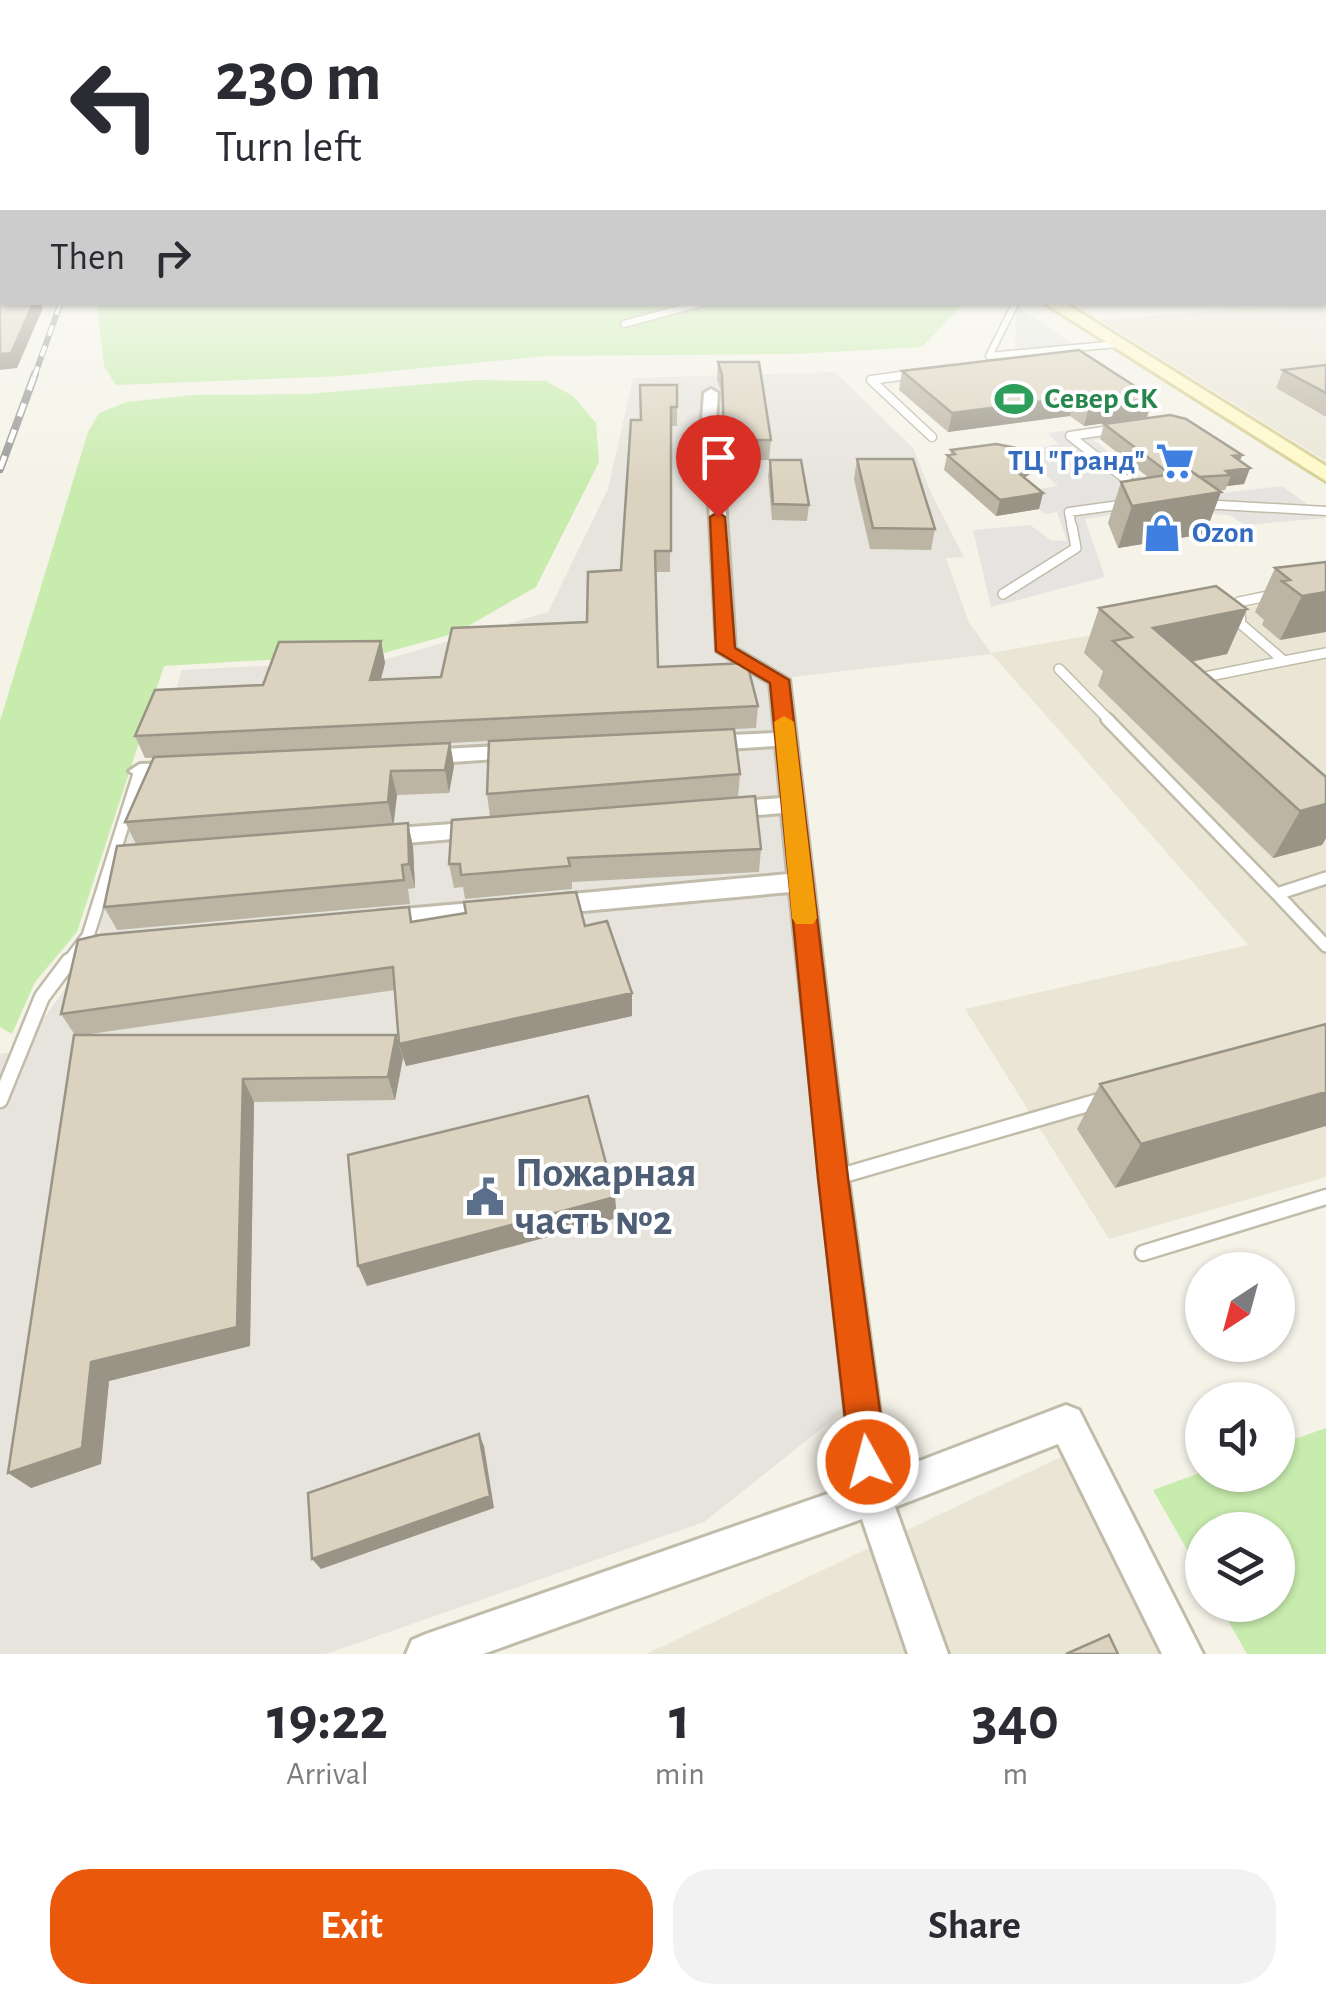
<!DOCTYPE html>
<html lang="en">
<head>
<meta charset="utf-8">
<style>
  body { margin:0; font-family:"Alegreya Sans",sans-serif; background:#f2f2f3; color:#2b2b33; height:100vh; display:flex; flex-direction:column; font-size:38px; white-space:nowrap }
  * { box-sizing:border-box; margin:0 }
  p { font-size:32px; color:#7c7c81 }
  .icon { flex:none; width:55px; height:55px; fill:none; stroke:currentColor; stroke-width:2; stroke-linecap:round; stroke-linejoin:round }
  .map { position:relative; height:1654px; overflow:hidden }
  .drawer { display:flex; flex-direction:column; background:#fff; flex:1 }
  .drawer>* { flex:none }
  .hud { position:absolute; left:0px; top:0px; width:1328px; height:305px; box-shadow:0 2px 8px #0004; background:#fff; color:#2b2b33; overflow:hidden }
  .needle { width:65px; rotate:216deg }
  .controls { position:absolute; left:1185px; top:1252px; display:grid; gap:20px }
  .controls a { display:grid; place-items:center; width:110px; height:110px; border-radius:50%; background:#fff; box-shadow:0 2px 8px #0004; font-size:50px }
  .pin { position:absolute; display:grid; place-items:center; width:85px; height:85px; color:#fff; margin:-102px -42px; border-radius:50% 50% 50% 0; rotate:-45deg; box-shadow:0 0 10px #0007 }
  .pin .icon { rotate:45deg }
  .me { position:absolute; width:110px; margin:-55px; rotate:353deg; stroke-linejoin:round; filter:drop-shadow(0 0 8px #0008) }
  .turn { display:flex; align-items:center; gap:35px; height:210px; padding:0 50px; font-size:45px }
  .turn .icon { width:130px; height:130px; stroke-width:2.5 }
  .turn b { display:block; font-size:70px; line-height:85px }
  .then { display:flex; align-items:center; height:95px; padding:0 50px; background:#0003; gap:20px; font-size:38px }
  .eta { display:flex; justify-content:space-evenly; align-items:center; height:170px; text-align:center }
  .eta b { font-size:60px; font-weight:600; line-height:70px }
  .button { display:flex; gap:20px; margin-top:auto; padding:20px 50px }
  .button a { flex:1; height:115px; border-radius:40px; background:#ea580c; color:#fff; font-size:40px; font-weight:600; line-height:115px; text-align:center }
  .button a+a { background:#f2f2f3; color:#2b2b33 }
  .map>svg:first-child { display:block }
</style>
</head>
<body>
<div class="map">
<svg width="1326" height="1654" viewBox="0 0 1326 1654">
  <rect width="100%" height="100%" fill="#f5f3e8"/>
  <!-- residential -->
  <path fill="#e9e6d6" d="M1326 302V461L1100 320 1325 302Z
    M1326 593V1177L1109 1239 965 1009 1248 945 991 653Z
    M1067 1454 1168 1654H646Z"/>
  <!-- industrial -->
  <path fill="#e7e4dd" d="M835 372 913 448 932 495 964 557 946 558 969 623 992 654 792 677 870 1390 704 1522 326 1654H0V1054L20 1051 100 940 99 893 120 837 146 789 182 670 384 660 548 612 608 489 633 378Z"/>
  <!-- green -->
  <path fill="#c8ecae" d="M97 303H964L922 347 795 354 546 356 342 376 116 385 104 366Z
    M476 380 546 381 573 396 596 423 599 462 536 587 456 633 384 653 164 666 77 932 35 982 12 1034 0 1027V721L88 432 99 413 127 402 192 395 306 394Z
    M1326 1428V1654H1247L1219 1605H1278V1530H1202V1576L1153 1490 1202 1472 1278 1475V1445Z"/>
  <!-- parking -->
  <path fill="#e6e4e0" d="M1016 306 1080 349 1015 356Z
    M1141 419 1158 431 1094 440 1169 499 1282 486 1326 518 1245 525 1229 515 1141 510 1085 519 1105 577 991 607 973 530 1030 525 1051 540 1067 541 1057 512 1045 514 1017 492 1058 486 1019 453 1058 444 1048 433Z"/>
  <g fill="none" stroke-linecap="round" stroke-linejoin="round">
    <!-- service-far4 casing -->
    <g stroke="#c1bcaa" stroke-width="9">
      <path id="service-far4" d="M1016 302 989 356 1117 344
        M624 324 705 302
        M896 377 916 374"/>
    </g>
    <!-- service-far3 casing -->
    <g stroke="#c1bcaa" stroke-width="11">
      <path id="service-far3" d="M915 374 871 380 932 437
        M1117 429 1070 436 1137 488
        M1201 504 1326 511
        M1072 529 1069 512 1127 504"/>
    </g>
    <!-- service-far2 casing -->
    <g stroke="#c1bcaa" stroke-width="12">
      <path id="service-far2" d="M1003 594 1076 548 1072 526
        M1277 594 1239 602 1241 624 1284 661 1326 653
        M1059 669 1110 721
        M1195 679 1284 661"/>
    </g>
    <!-- service-far1 casing -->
    <g stroke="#c1bcaa" stroke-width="16">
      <path id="service-far1" d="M1107 719 1277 894 1326 878
        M1277 894 1326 946
        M67 964 88 936 140 771"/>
    </g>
    <!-- service casing -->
    <g stroke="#c1bcaa" stroke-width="19">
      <path id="service" d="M0 1100 42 997 69 961
        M837 1177 1102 1100
        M1143 1253 1326 1197"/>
    </g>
    <!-- minor casing -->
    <g stroke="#c1bcaa" stroke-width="6">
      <path id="minor" d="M711 389 718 393 714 447 724 484 735 648 789 680 848 1178 888 1473 1066 1405 1079 1410 1203 1654H1162L1058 1444 895 1507 948 1654H908L862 1519 483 1654H406L412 1640 426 1634 853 1485 790 892 550 914 541 911 538 905 541 899 550 896 788 874 782 813 726 818 715 810 726 802 781 798 776 746 709 750 699 743 709 736 775 733 770 683 717 651 708 484 700 447 704 393Z
        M517 745 524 747 527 752 524 757 424 764 414 757 424 750Z
        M178 763 189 770 186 775 140 778 129 771 140 764Z
        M480 822 488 824 491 830 488 836 383 845 372 837 383 829Z
        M494 901 503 904 506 910 503 916 494 919 381 929 372 927 369 920 372 913 381 911Z"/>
    </g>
    <!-- secondary casing -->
    <g stroke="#d8cf95" stroke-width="6">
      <path id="secondary" d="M1043 302H1063L1326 466V481Z"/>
    </g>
    <!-- service-far4 -->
    <use href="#service-far4" stroke="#fff" stroke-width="6"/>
    <!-- service-far3 -->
    <use href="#service-far3" stroke="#fff" stroke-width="8"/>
    <!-- service-far2 -->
    <use href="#service-far2" stroke="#fff" stroke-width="9"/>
    <!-- service-far1 -->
    <use href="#service-far1" stroke="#fff" stroke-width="11"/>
    <!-- service -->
    <use href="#service" stroke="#fff" stroke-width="14"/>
    <!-- minor -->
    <use href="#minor" fill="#fff" fill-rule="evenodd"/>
    <!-- secondary -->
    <use href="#secondary" fill="#fff9c8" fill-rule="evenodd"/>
    <!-- rail-far1 casing -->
    <g stroke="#979797" stroke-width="6">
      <path id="rail-far1" d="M34 377 61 302"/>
    </g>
    <!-- rail casing -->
    <g stroke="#979797" stroke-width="8">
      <path id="rail" d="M0 469 35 374"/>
    </g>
    <!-- rail-far1 -->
    <use href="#rail-far1" stroke="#fff" stroke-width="4" stroke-dasharray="11" stroke-linecap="butt"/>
    <!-- rail -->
    <use href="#rail" stroke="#fff" stroke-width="5" stroke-dasharray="14" stroke-linecap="butt"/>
  </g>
  <!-- wall -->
  <path fill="#bcb5a4" d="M718 362 771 440 769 460H723L722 393 717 380Z
    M1326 365V417L1276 388 1283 370Z
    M902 371 1153 398 1147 417 1084 426 1070 416 948 432 899 390Z
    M677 385V426H671L670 572H656L658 667 758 706 756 728 734 729 740 774 738 797 761 849 759 872 572 882V889L465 899 463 887 454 888 449 864 490 817 487 794 489 741 450 743 454 766 449 793 397 795 394 824 408 823 413 847 415 888 408 889 410 904 117 930 104 907 136 844 125 822 153 758H145L135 736 263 685 381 641 385 663 381 679 441 677 587 622 621 570 641 420Z
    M1104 424 1242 455 1240 461 1250 468 1244 484 1227 486 1225 490 1219 491 1221 492 1205 534 1118 548 1108 523 1121 482 1149 478 1100 439Z
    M951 450 1039 468 1024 478 1043 493 1039 509 996 516 944 470 947 455H950Z
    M857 459 935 529 931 550 870 549 854 479Z
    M770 460 809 505 807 521 772 520 768 476Z
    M1326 562 1280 640 1262 625 1264 620 1255 612 1275 568Z
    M1099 608 1247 609 1227 654 1192 662 1326 777V838L1322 845 1273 858 1098 686 1103 671 1084 653Z
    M409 907 412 922 585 926 632 1016 406 1066 399 1044 395 990 83 1035H396L403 1058 395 1100 254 1102 250 1346 109 1381 101 1464 31 1488 75 1035 61 1014Z
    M1326 1024 1115 1188 1077 1129 1100 1084Z"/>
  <!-- shaded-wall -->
  <path fill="#999486" d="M34 302H41L43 308 17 368 0 370V354Z
    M1075 397 1070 416 948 432 952 413Z
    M1153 398 1147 417 1084 426 1089 407Z
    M1042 453 1039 468 1012 486 1016 471Z
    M1242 455 1236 470 1250 468 1244 484 1227 486 1231 475H1224L1233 456Z
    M1221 492 1205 534 1118 548 1132 506Z
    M1043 493 1039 509 996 516 1000 500Z
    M1326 592V632L1280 640 1302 596Z
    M1247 609 1227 654 1146 671 1153 628Z
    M381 641 385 663 375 702 370 680Z
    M450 743 454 766 449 793 445 770Z
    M391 771 397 795 393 825 388 802Z
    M1326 804V838L1322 845 1273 858 1300 811Z
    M408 823 413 847 415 888 409 864Z
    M632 993V1016L406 1066 399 1044Z
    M396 1035 403 1058 395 1100 388 1077Z
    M243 1079 254 1102 250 1346 109 1381 101 1464 31 1488 8 1473 91 1362Z
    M1326 1092V1126L1115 1188 1141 1144Z
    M615 1197 617 1218 367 1286 358 1266Z
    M479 1434 484 1446 494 1508 321 1569 312 1559Z"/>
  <!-- building -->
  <path fill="#dbd3bf" stroke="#999486" stroke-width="2.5" d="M0 298H2V302H34L11 353 0 354Z
    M1079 350 1153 398 1089 407 1075 397 952 413 902 371Z
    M718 362H759L771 440H724L722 375Z
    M1326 365V393L1283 370Z
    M640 385H677V407H671V551H655L658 667 747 663 758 706 135 736 155 690 263 685 279 642 381 641 370 680 441 677 452 628 587 622 588 572 621 570 631 420H641Z
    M1170 415 1186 419 1242 455 1233 456 1250 468 1226 471 1231 475 1199 477 1191 471 1170 474 1104 424Z
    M996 444 1042 453 1016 471 1043 493 1000 500 947 455 955 454 951 450Z
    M857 459H913L935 529 873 528Z
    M770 460H801L809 505 773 504Z
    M1191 471 1221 492 1132 506 1121 482Z
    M1326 562V592L1302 596 1282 581 1290 580 1275 568Z
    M1216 586 1247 609 1153 628 1326 777V804L1300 811 1113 641 1132 637 1099 608Z
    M734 729 740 774 487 794 489 741Z
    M450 743 445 770 391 771 388 802 125 822 154 757Z
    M755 796 761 849 568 858 570 866 461 875 460 864H449L452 820Z
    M408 823 409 864 402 865 404 880 104 907 117 846Z
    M576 892 585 926 607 921 632 993 399 1044 393 967 61 1014 78 940 99 935 409 907 411 922 466 913 464 902Z
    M1326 1024V1092L1141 1144 1100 1084Z
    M74 1035H396L388 1077 243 1079 237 1327 91 1362 82 1448 8 1473Z
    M588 1096 615 1197 358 1266 348 1155Z
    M479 1434 490 1496 312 1559 308 1493Z
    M1109 1635 1118 1654H1066Z"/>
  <!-- sky -->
  <linearGradient id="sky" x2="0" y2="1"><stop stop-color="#8bbced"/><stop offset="0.52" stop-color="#fafaf5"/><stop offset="1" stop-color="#fafaf5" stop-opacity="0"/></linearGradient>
  <rect width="1326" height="486" fill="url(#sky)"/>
  <!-- route -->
  <path fill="#ea580c" stroke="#983908" stroke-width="2.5" d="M718 512 725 517 735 648 789 680 848 1178 887 1462 881 1474 868 1480 855 1474 850 1462 818 1178 770 683 716 651 710 517Z"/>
  <!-- slow -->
  <path fill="#f59e0b" d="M784 716 794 722 817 918 813 924H796L792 918 774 722Z"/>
  <!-- icons -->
  <defs>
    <g id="stadium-bare" transform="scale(3)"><path d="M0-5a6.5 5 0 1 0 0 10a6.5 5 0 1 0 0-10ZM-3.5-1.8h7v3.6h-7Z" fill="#2e9e5b" stroke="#fff" stroke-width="2.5" paint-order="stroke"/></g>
    <g id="supermarket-bare" transform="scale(3)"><path d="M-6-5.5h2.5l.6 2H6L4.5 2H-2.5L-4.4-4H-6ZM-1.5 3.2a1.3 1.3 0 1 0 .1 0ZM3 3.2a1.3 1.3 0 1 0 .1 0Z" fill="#3f7fe0" stroke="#fff" stroke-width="2.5" paint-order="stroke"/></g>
    <g id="shop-bare" transform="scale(3)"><path d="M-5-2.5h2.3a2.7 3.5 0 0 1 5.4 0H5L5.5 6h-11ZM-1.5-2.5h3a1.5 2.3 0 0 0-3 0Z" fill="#3f7fe0" stroke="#fff" stroke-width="2.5" paint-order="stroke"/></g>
    <g id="civic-bare" transform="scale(3)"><path d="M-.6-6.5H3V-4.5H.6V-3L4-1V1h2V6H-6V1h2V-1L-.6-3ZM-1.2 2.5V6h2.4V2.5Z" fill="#5c6f8a" stroke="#fff" stroke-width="2.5" paint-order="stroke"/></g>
  </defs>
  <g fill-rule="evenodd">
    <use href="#stadium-bare" x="1014" y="399"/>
    <use href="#supermarket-bare" x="1175" y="461"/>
    <use href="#shop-bare" x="1162" y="533"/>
    <use href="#civic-bare" x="485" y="1197"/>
  </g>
  <g text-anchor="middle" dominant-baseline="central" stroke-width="8" stroke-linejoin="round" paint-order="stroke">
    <!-- far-leisure labels -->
    <g font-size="30" font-weight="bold" fill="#27864d" stroke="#fff" text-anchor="start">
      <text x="1044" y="399">Север СК</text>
    </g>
    <!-- far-shop labels -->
    <g font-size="30" font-weight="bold" fill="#366cbe" stroke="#fff" text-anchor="end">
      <text x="1145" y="461">ТЦ "Гранд"</text>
      <text x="1192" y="533" text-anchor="start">Ozon</text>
    </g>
    <!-- near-service labels -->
    <g font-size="42" font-weight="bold" fill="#4e5e75" stroke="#fff" text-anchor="start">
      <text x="515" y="1173">Пожарная<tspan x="515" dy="48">часть №2</tspan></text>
    </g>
  </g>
</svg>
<div class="controls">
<a><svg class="needle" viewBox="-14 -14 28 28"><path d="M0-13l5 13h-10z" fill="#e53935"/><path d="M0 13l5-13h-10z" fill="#7c7c81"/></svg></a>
<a><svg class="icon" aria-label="sound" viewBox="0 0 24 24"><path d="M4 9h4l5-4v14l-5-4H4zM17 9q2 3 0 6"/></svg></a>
<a><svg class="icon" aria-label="layers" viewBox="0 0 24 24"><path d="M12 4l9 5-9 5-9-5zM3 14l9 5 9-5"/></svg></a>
</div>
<div class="pin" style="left:718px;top:517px;background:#d93025"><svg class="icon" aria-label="arrive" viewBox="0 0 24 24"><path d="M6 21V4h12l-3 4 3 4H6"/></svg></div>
<svg class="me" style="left:868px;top:1462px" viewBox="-20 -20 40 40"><circle r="17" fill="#ea580c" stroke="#fff" stroke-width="3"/><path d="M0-11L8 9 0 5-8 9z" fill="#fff"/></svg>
<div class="hud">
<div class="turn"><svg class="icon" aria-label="left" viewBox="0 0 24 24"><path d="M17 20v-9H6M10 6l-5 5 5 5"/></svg><div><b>230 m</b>Turn left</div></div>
<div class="then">Then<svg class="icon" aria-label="right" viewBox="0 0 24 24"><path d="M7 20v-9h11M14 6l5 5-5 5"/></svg></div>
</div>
</div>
<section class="drawer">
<div class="eta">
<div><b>19:22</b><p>Arrival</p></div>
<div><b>1</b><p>min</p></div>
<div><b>340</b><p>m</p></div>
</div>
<div class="button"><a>Exit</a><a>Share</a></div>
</section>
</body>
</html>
